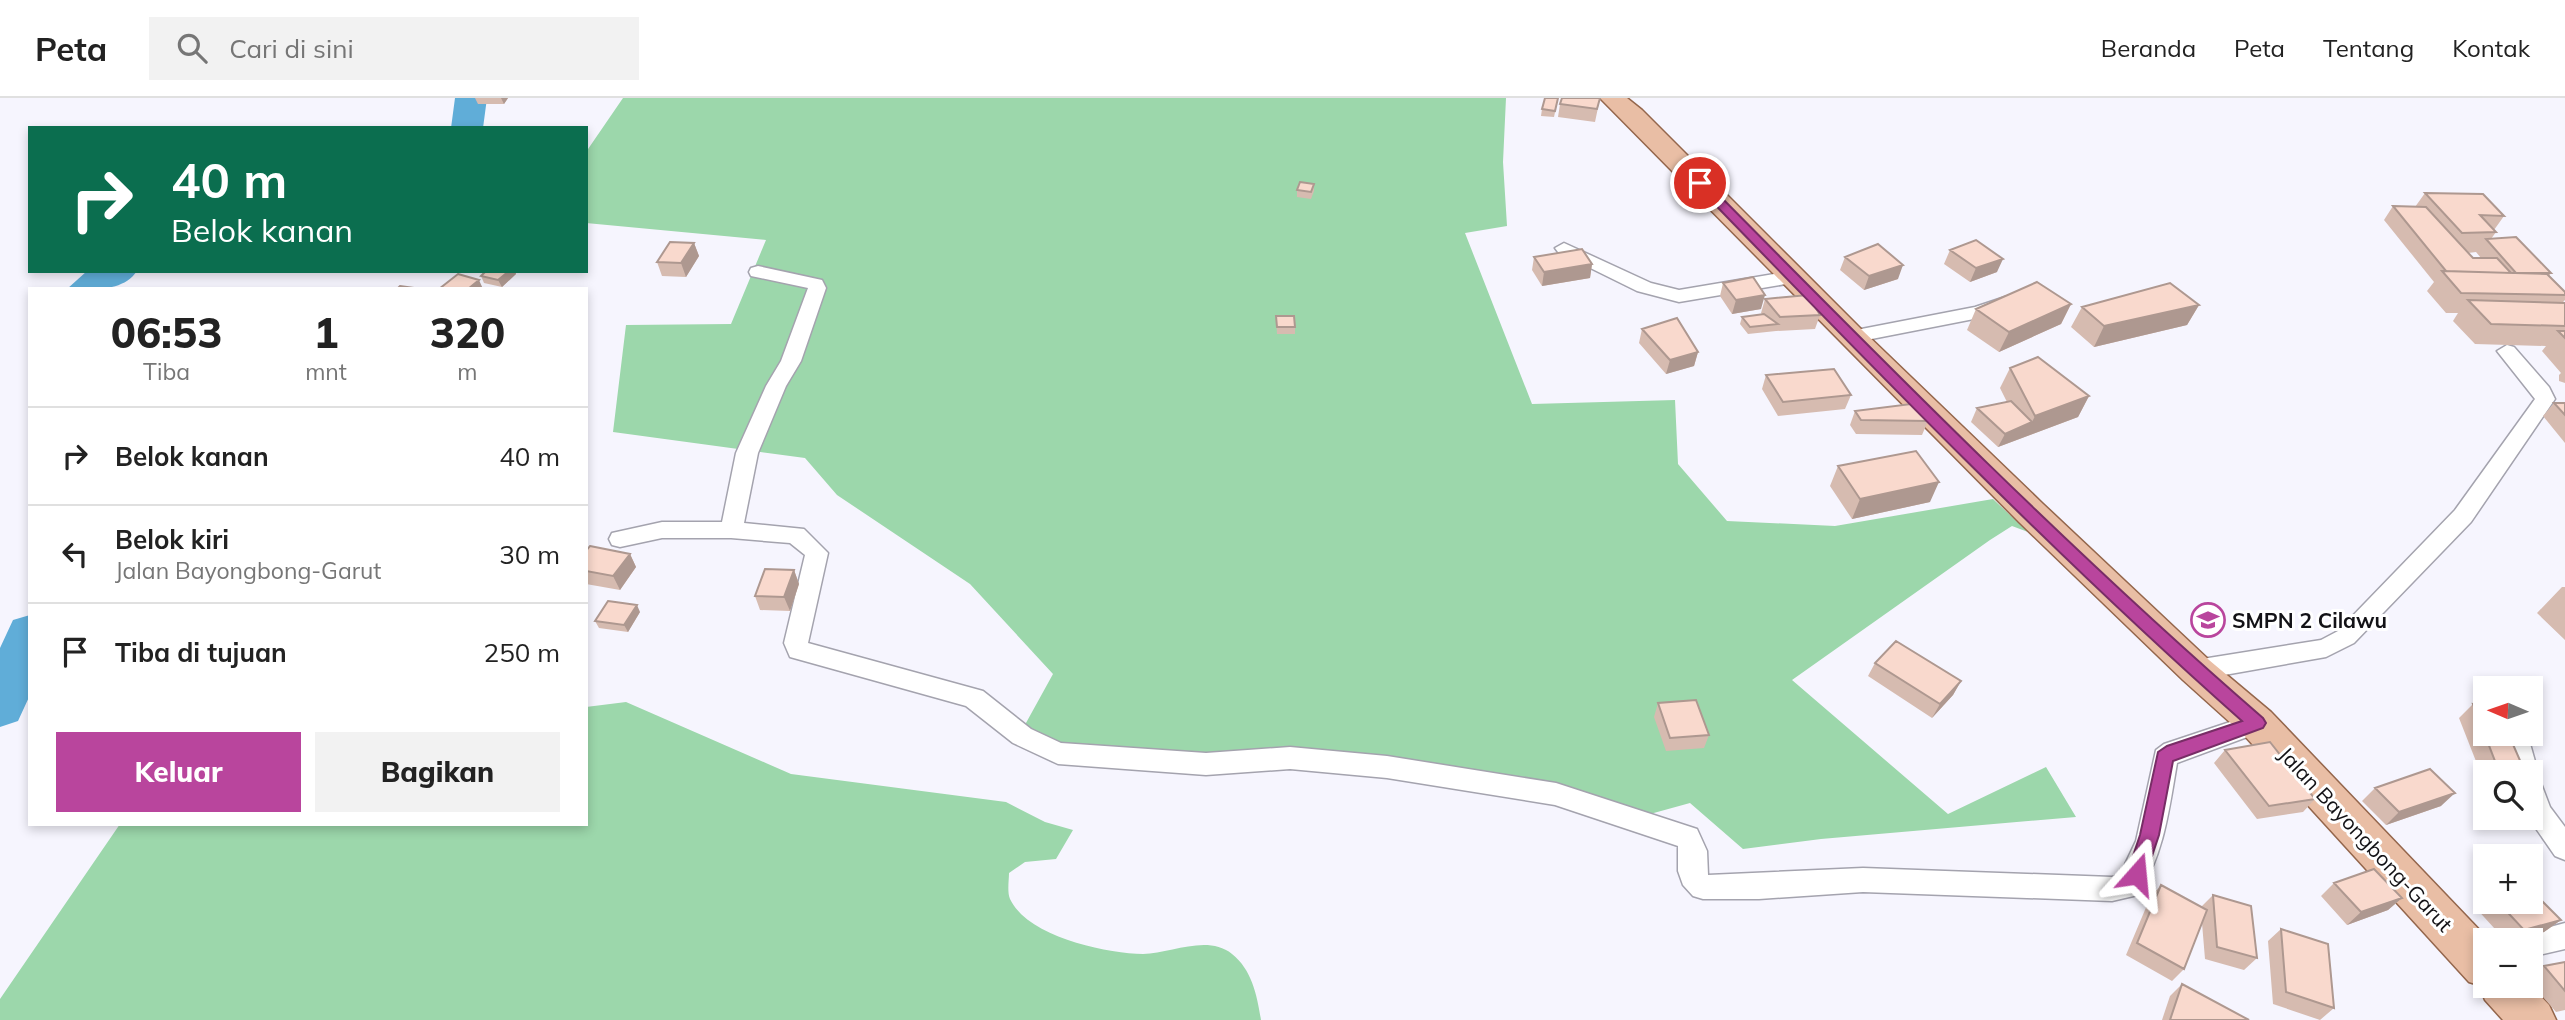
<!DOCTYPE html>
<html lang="id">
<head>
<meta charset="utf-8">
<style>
  body { margin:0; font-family:Mulish,sans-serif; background:#f2f2f2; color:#222; height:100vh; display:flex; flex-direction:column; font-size:26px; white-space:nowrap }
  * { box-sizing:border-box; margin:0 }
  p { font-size:23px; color:#767676 }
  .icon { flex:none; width:38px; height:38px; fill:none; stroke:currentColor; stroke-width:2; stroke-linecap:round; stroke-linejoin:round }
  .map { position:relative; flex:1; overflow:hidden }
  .drawer { position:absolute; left:28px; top:189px; width:560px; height:539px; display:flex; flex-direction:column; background:#fff; border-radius:0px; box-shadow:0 4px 10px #0003 }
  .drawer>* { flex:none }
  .hud { position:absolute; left:28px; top:28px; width:560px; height:147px; border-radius:0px; box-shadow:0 4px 10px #0003; background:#0b6e4f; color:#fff; overflow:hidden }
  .needle { width:46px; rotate:272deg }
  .fabs { position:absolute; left:2473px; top:578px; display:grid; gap:14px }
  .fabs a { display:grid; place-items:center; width:70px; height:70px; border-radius:0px; background:#fff; box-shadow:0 4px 10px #0003; font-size:35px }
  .pin { position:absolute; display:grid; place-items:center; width:60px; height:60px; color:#fff; margin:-30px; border:4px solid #fff; border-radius:50%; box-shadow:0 2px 7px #0007 }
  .me { position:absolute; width:77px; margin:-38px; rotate:18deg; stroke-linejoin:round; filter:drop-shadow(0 0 5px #0008) }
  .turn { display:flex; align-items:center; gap:24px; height:147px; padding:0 28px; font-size:32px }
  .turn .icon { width:91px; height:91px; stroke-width:2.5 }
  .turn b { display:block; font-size:49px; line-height:60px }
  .eta { display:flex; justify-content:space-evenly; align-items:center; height:119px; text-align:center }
  .eta b { font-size:42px; font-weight:800; line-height:49px }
  .cta { display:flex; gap:14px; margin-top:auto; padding:14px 28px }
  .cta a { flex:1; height:80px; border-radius:0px; background:#b9459d; color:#fff; font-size:28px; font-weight:800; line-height:80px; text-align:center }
  .cta a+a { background:#f2f2f2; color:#222 }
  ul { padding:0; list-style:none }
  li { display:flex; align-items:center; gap:21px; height:98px; padding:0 28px; border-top:2px solid #e0e0e0 }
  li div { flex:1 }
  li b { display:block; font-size:26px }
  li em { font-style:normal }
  header { display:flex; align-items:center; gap:42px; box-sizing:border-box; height:98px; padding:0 35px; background:#fff; border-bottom:2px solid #e0e0e0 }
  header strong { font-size:33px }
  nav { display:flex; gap:38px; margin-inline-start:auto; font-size:24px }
  .search { width:490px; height:63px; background:#f2f2f2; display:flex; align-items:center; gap:18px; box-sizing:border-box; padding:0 24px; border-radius:0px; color:#767676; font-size:26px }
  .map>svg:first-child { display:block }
</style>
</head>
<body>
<header>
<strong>Peta</strong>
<div class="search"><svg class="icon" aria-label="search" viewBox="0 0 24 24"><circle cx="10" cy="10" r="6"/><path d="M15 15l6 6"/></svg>Cari di sini</div>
<nav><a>Beranda</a><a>Peta</a><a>Tentang</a><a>Kontak</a></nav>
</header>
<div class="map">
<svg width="2565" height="922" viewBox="0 0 2565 922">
  <rect width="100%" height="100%" fill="#f6f5fe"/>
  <!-- green -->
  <path fill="#9cd7ab" d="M623 0H1506L1503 64 1507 128 1465 135 1532 306 1675 302 1678 366 1727 423 1835 428 1993 401 2028 434 2012 428 1990 442 1792 582 1948 716 2046 669 2076 719 1821 741 1743 751 1690 705 1632 721 1414 672 1059 651 1021 634 1053 576 970 486 837 397 805 360 613 334 626 227 731 226 766 142 586 125V54Z
    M626 604 791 676 1006 704 1045 724 1073 732 1056 761 1025 764 1009 775C1009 782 1007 794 1010 801 1028 839 1106 855 1143 856 1170 856 1207 836 1232 856 1252 872 1257 897 1261 922H0V901L120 726H586V609Z"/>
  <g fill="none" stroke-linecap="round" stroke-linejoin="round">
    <!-- river -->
    <path fill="#60add8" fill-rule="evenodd" d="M455 0H487L483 30H451Z
      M87 173H137C122 195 91 191 67 191Z
      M30 517V597L18 623 0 629V550L13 522Z"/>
    <!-- minor casing -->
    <g stroke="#a4a3ae" stroke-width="3">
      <path id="minor" d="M1564 145 1651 185 1679 192 1792 173 1801 179 1792 185 1679 204 1637 193 1558 154 1555 150Z
        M758 168 822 182 826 190 801 263 786 288 758 355 744 425 804 431 828 455 808 545 983 593 1031 631 1061 645 1206 655 1290 649 1387 658 1556 685 1697 731 1707 753 1708 777 1863 770 2112 779 2120 777 2136 743 2156 652 2164 646 2257 615 2266 618 2270 625 2266 632 2177 665C2169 712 2164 756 2138 797L2112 803 1863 794 1759 801H1703L1693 798 1683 787 1678 773V748L1555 707 1387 680 1290 671 1206 677 1058 666 1013 645 966 608 790 559 784 545 805 457 790 445 731 440H662L620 449 612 447 609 441 612 435 662 424H722L736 355 766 288 781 263 808 190 751 178 749 174 751 170Z
        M2005 199 2012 201 2014 205 2012 209 1979 220 1851 245 1841 239 1851 233 1975 209Z
        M2507 247 2514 249 2549 289 2555 301 2471 424 2354 545 2326 559 2196 582 2187 579 2184 572 2187 565 2196 562 2321 542 2338 533 2455 412 2535 301 2497 253Z
        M2501 635H2527L2538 674 2536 679 2539 680 2550 709 2565 729V762L2555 758 2528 719 2530 674H2512Z
        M2565 825V851L2530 859V842H2518L2520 837Z"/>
    </g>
    <!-- primary casing -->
    <g stroke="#94664c" stroke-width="3">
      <path id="primary" d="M1600 0H1627L1642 12 1862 232 2043 406 2209 562 2271 614 2489 842H2485V887H2530L2549 907 2556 922H2503L2485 902 2479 887 2469 884 2243 636 2183 582 2019 424Z"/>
    </g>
    <!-- minor -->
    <use href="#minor" fill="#fff" fill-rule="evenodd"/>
    <!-- primary -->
    <use href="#primary" fill="#e9bea5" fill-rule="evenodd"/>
  </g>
  <!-- wall -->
  <path fill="#d6bbb0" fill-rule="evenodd" d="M475 0H508L504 6H478Z
    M1558 0 1554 19 1541 18 1542 11Z
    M1600 0 1595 24 1558 19 1560 6Z
    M1314 86V93L1311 101 1297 99V92Z
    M2425 95 2504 118 2494 132 2496 134 2491 141 2551 175 2549 178 2565 194V202L2562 205H2565V285L2559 283V277L2561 275 2542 253 2546 248 2475 246 2453 223 2458 215H2446L2427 193 2434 184 2384 122 2393 108 2415 109ZM2476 154 2481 160H2473L2468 155Z
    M694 145 699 158 686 179 662 178 657 164Z
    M1950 152 1997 174 1970 184 1944 166Z
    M1534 159 1592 166 1590 180 1542 188 1532 172Z
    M1845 159 1898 181 1864 192 1840 172Z
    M486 173H515L516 176 502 189 484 185 481 178Z
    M1723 185 1761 211 1732 216 1720 198Z
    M1765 201 1820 217 1815 231 1776 233 1748 236 1740 226 1742 219 1762 216 1761 215Z
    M2071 206 2061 226 1999 254 1967 232 1976 211Z
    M2199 207 2187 227 2094 249 2071 229 2082 209Z
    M1276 218 1295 229V236H1277Z
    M1642 231 1698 254 1694 268 1666 276 1639 245Z
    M2010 270 2089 298 2078 319 1998 349 1971 324 1977 310 2007 304 2000 290Z
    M1766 277 1851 297 1845 311 1778 318 1762 291Z
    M2554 305H2565V345L2543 318Z
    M1855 313 1928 323 1922 337 1856 336 1850 327Z
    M1838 368 1930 404 1852 421 1830 388Z
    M586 453 630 456 636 469 620 492 586 486Z
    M794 472 799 486 790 513 760 512 755 498Z
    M2562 489H2565V542L2537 515Z
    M640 514 628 534 599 530 595 523Z
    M1875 565 1961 583 1953 597 1932 620 1868 578Z
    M1658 605 1709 637 1704 650 1666 653 1654 619Z
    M2473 606 2522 667 2515 674H2485V677L2481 676 2459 620Z
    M2225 652 2315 701 2303 714 2257 721 2214 665Z
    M2375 690 2441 708 2386 727 2362 703Z
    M2334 785 2402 800 2388 812 2347 827 2321 798Z
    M2161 787 2201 809 2213 797 2257 860 2244 872 2205 861 2202 825 2184 871 2172 883 2126 857 2150 800Z
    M2485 798V803H2530L2561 822 2544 834 2517 842H2505L2474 808Z
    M2281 831 2334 910 2320 922 2273 906 2268 843Z
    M2565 864V912L2556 914 2530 884V878L2544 868Z
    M2182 886 2248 922H2162L2170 898Z"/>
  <!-- shaded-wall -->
  <path fill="#ae9890" d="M501 0H508L504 6Z
    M694 145 699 158 686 179 681 165Z
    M2003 161 1997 174 1970 184 1976 170Z
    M1592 166 1590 180 1542 188 1544 174Z
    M1903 167 1898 181 1864 192 1869 178Z
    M509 173H515L516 176 502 189 498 182Z
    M479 182 483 191H468Z
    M1765 197 1761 211 1732 216 1736 202Z
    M2071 206 2061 226 1999 254 2009 234Z
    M2199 207 2187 227 2094 249 2104 228Z
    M1698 254 1694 268 1666 276 1670 262Z
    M2089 298 2078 319 1998 349 2005 336 2032 324 2035 318Z
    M1939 384 1930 404 1852 421 1860 401Z
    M630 456 636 469 620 492 613 478Z
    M794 472 799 486 790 513 784 499Z
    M637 507 640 514 628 534 624 527Z
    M1961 583 1953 597 1932 620 1940 606Z
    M2455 695 2441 708 2386 727 2399 714Z
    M2402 800 2388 812 2347 827 2361 814Z
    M2561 822 2544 834 2517 842H2511L2524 832Z"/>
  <!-- building -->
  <path fill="#f9d9cd" stroke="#ae9890" stroke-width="2" d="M1545 0H1558L1555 13 1542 11Z
    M1562 0H1600L1597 11 1560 6Z
    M1300 84 1314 86 1311 94 1297 92Z
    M2425 95 2483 96 2504 118 2480 117 2496 134 2462 135Z
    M2393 108 2426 109 2473 160H2497L2511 175 2446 173Z
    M2516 139 2551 175H2516L2486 141Z
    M1976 142 2003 161 1976 170 1950 152Z
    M670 144 694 145 681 165 657 164Z
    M1878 146 1903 167 1869 178 1845 159Z
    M1582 151 1592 166 1544 174 1534 159Z
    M486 173H509L498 182 481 178Z
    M2442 173 2547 176 2565 194V197L2461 195Z
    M458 176 479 182 468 191H439Z
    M1753 179 1765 197 1736 202 1723 185Z
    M2037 184 2071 206 2009 234 1976 211Z
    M2170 185 2199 207 2104 228 2082 209Z
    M400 188 421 191H397Z
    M1808 197 1820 217 1780 219 1765 201Z
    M2468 202 2565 205V228L2491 226Z
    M1764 216 1778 226 1750 229 1742 219Z
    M1276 218H1294L1295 229H1277Z
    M1677 220 1698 254 1670 262 1642 231Z
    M2558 233H2565V240Z
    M2038 259 2089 298 2035 318 2010 270Z
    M1834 271 1851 297 1783 304 1766 277Z
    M2011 303 2032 324 2005 336 1977 310Z
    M1919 305 1928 323 1861 322 1855 313Z
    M2554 305H2565V317Z
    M1916 353 1939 384 1860 401 1838 368Z
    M590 448 630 456 613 478 586 473V453Z
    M765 471 794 472 784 499 755 498Z
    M608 503 637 507 624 527 595 523Z
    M1896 543 1961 583 1940 606 1875 565Z
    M1696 602 1709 637 1670 640 1658 605Z
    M2473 606 2485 608V635H2508L2522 667 2495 663Z
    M2270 644 2315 701 2269 708 2225 652Z
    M2430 671 2455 695 2399 714 2375 690Z
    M2374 771 2402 800 2361 814 2334 785Z
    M2161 787 2207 812 2184 871 2137 845Z
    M2530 791 2561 822 2524 832 2497 803H2530Z
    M2213 797 2251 808 2257 860 2217 849Z
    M2281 831 2328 846 2334 910 2286 894Z
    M2565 864V893L2544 868Z
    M2182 886 2249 922H2170Z"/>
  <!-- route -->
  <path fill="#b9459d" stroke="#782d66" stroke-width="2" d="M1696 82H1704C1886 266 2068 451 2263 620L2266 625 2263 630 2173 663 2159 737 2144 782 2137 785 2130 782 2127 776 2140 737 2158 654 2167 648 2242 623C2051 454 1873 270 1696 87Z"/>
  <!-- icons -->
  <defs>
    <g id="school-ring" transform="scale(1.75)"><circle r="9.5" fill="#fff" stroke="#b9459d" stroke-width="1.5"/><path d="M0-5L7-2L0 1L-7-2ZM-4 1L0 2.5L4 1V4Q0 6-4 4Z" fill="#b9459d"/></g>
  </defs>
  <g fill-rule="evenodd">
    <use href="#school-ring" x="2208" y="522"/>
  </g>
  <g text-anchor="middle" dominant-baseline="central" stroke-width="6" stroke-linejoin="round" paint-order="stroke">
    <!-- poi labels -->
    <g font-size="21" font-weight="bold" fill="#131216" stroke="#fff" text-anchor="start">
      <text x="2232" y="522">SMPN 2 Cilawu</text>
    </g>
    <!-- street labels -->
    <g font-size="21" fill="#131216" stroke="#fff">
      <text transform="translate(2366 741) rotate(47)">Jalan Bayongbong-Garut</text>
    </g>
  </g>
</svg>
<div class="fabs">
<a><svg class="needle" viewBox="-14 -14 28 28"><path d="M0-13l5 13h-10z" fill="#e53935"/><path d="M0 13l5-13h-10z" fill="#767676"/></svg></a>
<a><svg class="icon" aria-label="search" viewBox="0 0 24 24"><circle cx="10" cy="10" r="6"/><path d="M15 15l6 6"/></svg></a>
<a>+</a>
<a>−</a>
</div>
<div class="pin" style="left:1700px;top:85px;background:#d93025"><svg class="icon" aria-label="arrive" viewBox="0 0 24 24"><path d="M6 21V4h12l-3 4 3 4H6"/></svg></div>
<svg class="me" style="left:2137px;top:776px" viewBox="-20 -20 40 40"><path d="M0-17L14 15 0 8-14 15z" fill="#b9459d" stroke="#fff" stroke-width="4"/></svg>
<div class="hud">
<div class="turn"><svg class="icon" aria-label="right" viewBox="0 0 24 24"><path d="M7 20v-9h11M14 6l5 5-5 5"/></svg><div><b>40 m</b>Belok kanan</div></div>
</div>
<section class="drawer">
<div class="eta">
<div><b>06:53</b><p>Tiba</p></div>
<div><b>1</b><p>mnt</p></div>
<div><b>320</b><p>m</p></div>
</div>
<ul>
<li><svg class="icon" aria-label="right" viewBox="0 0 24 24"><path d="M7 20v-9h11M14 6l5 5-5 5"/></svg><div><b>Belok kanan</b></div><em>40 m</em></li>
<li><svg class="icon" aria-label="left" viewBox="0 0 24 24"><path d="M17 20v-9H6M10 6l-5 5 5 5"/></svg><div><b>Belok kiri</b><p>Jalan Bayongbong-Garut</p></div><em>30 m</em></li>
<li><svg class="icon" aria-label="arrive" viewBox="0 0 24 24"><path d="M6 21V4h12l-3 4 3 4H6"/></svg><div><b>Tiba di tujuan</b></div><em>250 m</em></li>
</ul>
<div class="cta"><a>Keluar</a><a>Bagikan</a></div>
</section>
</div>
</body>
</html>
